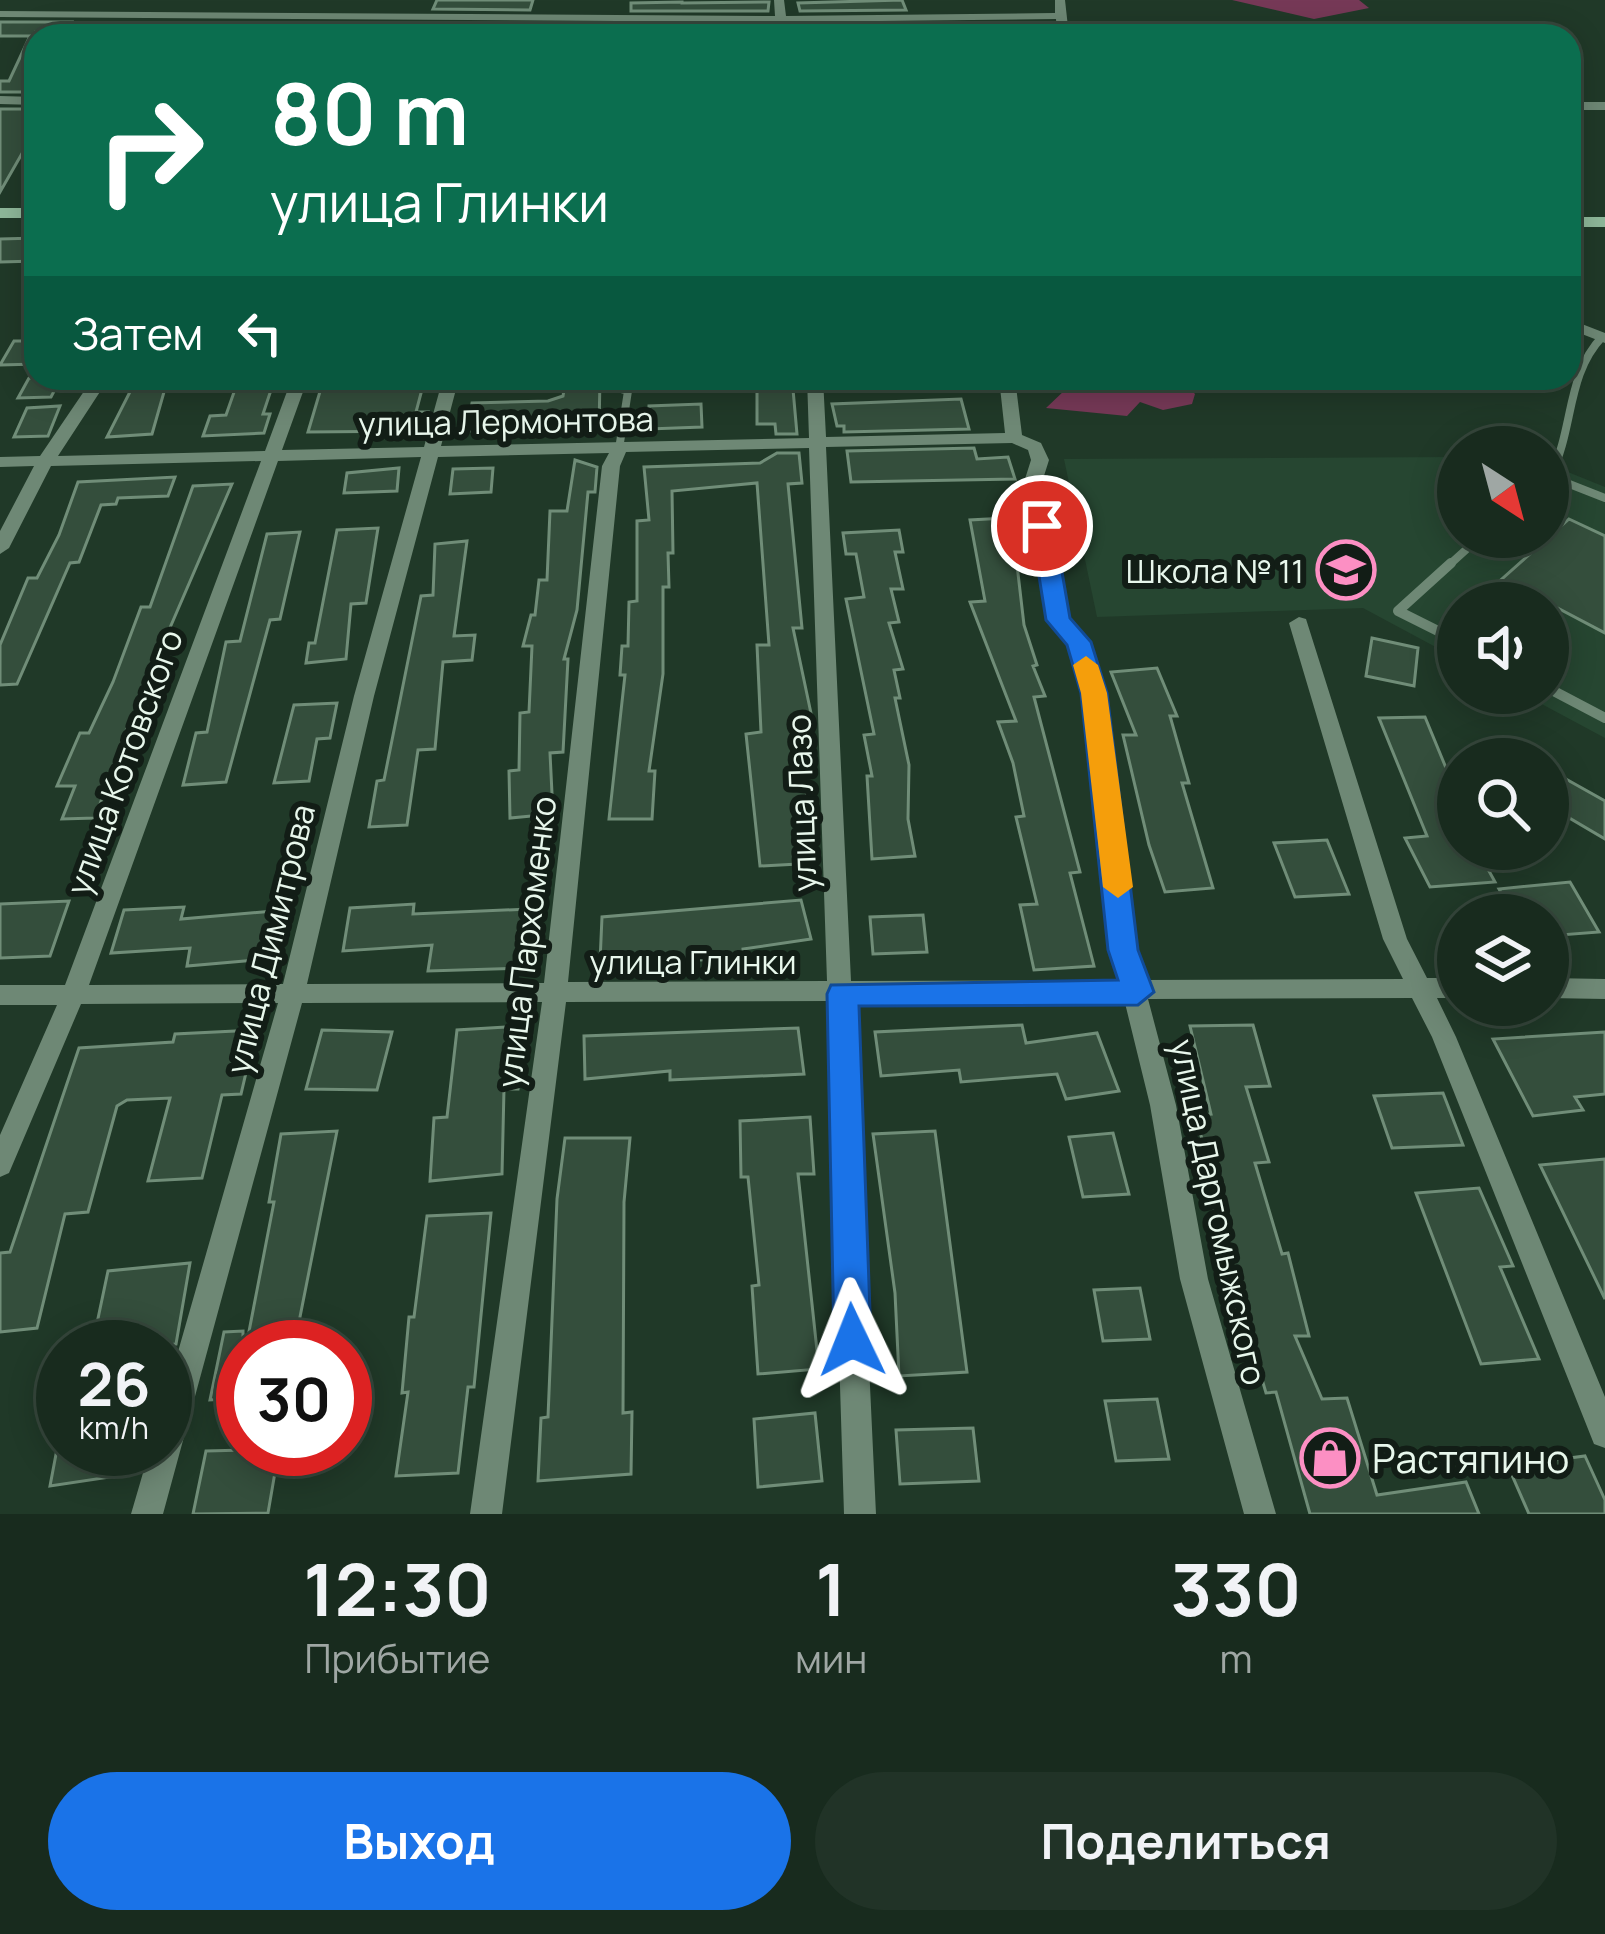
<!DOCTYPE html>
<html lang="ru">
<head>
<meta charset="utf-8">
<style>
  body { margin:0; font-family:Manrope,sans-serif; background:#213327; color:#f1f3f6; height:100vh; display:flex; flex-direction:column; font-size:45px; white-space:nowrap }
  * { box-sizing:border-box; margin:0 }
  p { font-size:39px; color:#9fa7a4 }
  .icon { flex:none; width:66px; height:66px; fill:none; stroke:currentColor; stroke-width:2; stroke-linecap:round; stroke-linejoin:round }
  .map { position:relative; height:1514px; overflow:hidden }
  .side { display:flex; flex-direction:column; background:#182b1e; flex:1 }
  .side>* { flex:none }
  .guide { position:absolute; left:24px; top:24px; width:1557px; height:366px; border-radius:36px; box-shadow:0 6px 30px #0003,0 0 0 3px #36473c; background:#0b6e4f; color:#fff; overflow:hidden }
  .needle { width:78px; rotate:144deg }
  .controls { position:absolute; left:1437px; top:426px; display:grid; gap:24px }
  .controls a { display:grid; place-items:center; width:132px; height:132px; border-radius:50%; background:#182b1e; box-shadow:0 6px 30px #0003,0 0 0 3px #36473c; font-size:60px }
  .speed { position:absolute; left:36px; top:1320px; display:flex; gap:24px; font-size:60px; font-weight:700; text-align:center }
  .speed>* { display:grid; place-content:center; width:156px; height:156px; border-radius:50%; background:#182b1e; box-shadow:0 6px 30px #0003,0 0 0 3px #36473c; line-height:1 }
  .speed small { font-size:30px; font-weight:400 }
  .speed .limit { border:18px solid #d22; background:#fff; color:#111 }
  .pin { position:absolute; display:grid; place-items:center; width:102px; height:102px; color:#fff; margin:-51px; border:6px solid #fff; border-radius:50%; box-shadow:0 3px 12px #0007 }
  .me { position:absolute; width:132px; margin:-66px; rotate:358deg; stroke-linejoin:round; filter:drop-shadow(0 0 9px #0008) }
  .turn { display:flex; align-items:center; gap:42px; height:252px; padding:0 48px; font-size:54px }
  .turn .icon { width:156px; height:156px; stroke-width:2.5 }
  .turn b { display:block; font-size:84px; line-height:102px }
  .then { display:flex; align-items:center; height:114px; padding:0 48px; background:#0003; gap:24px; font-size:45px }
  .eta { display:flex; justify-content:space-evenly; align-items:center; height:204px; text-align:center }
  .eta b { font-size:72px; font-weight:700; line-height:84px }
  .action { display:flex; gap:24px; margin-top:auto; padding:24px 48px }
  .action a { flex:1; height:138px; border-radius:72px; background:#1a73e8; color:#fff; font-size:48px; font-weight:700; line-height:138px; text-align:center }
  .action a+a { background:#213327; color:#f1f3f6 }
  .map>svg:first-child { display:block }
</style>
</head>
<body>
<div class="map">
<svg width="1605" height="1514" viewBox="0 0 1605 1514">
  <rect width="100%" height="100%" fill="#203928"/>
  <!-- built -->
  <path fill="#264631" d="M1458 457V537H1548V464L1605 487V738L1521 693H1548V603H1458V659L1363 608 1097 617 1064 459Z"/>
  <!-- water -->
  <path fill="#763957" d="M1232 0H1359L1369 8 1314 19Z
    M1086 382 1133 387 1134 393C1156 393 1174 371 1195 394L1192 404 1163 410 1140 402 1127 416 1046 408 1066 389Z"/>
  <!-- building -->
  <path fill="#344e3c" stroke="#708d78" stroke-width="3" d="M437 0H533L530 10 433 9Z
    M902 0 906 10 800 11 798 3Z
    M682 2V3L769 2 768 11H631V3Z
    M0 22H71L64 31 36 32V69L25 92H0V81H9L30 36H0Z
    M426 24 525 25 521 36H424Z
    M913 25 917 36 803 35 801 26Z
    M629 26H767L766 36H629Z
    M0 109H36V129L0 192Z
    M36 238V261L0 262V239Z
    M14 341H36V364L0 365Z
    M29 378H61L51 397 18 398Z
    M137 378H168L152 434 107 437Z
    M239 378H275L263 414H270L264 433 203 436 210 416 226 415Z
    M324 378H425L416 412H428L423 431 308 432Z
    M566 378H600L599 429 467 431 472 403 548 401 563 396Z
    M757 378H792L797 434H776L775 424H757Z
    M961 399 969 429 844 432V426H837L832 404Z
    M701 404 702 427 649 429V406Z
    M60 406 48 436 14 437 27 408Z
    M974 448 977 459 1008 457 1015 479 851 482 847 451Z
    M777 453H799L802 483 788 484 802 628H793L812 718 796 719 816 863 760 866 746 734 761 732 757 645H769L757 483 672 491 673 553H668L669 587H663V674L649 771H655L652 819H609L625 675H620L622 646H628L629 602 637 601V521L649 520 644 467 760 463Z
    M575 460 597 467 595 492H588L577 610 564 659H568L563 752 550 753 553 814 510 818 509 771 519 770 520 713 529 712 532 646H523L531 615H535L539 580H547L550 511H567Z
    M399 468 397 491 344 493 347 473Z
    M493 468 491 492 450 494 453 469Z
    M175 477 168 496 118 498 116 504 101 505 79 562 70 563 17 684 0 685V645L28 578H37L59 535 78 482Z
    M232 484 144 688 151 689 133 728H127L95 818 62 819 75 786H57L80 733H89L113 682 141 607H150L193 486Z
    M1006 518 1014 539 1024 625 1037 665 1033 666 1045 696 1034 697 1080 872 1070 873 1094 966 1034 970 1020 905 1037 904 1016 817 1024 816 1013 763 998 722 1016 721 970 602 985 601 970 520Z
    M1569 519 1605 536V633L1548 603H1475Z
    M378 528 366 603 351 604 346 659 306 663 309 643H315L337 530Z
    M899 530 903 552H895L903 589H891L899 622 889 623 903 669 894 670 900 698H895L909 765 908 819 915 856 872 859 867 776H872L864 735 874 734 846 599 864 597 856 554H846L843 533Z
    M300 532 280 619 270 620 226 782 183 785 196 733 207 732 226 642 240 641 267 534Z
    M467 541 454 636 475 635 472 660 443 662 435 749 418 750 407 825 369 827 377 781 384 780 421 596 433 595 435 544Z
    M1372 638 1418 648 1414 686 1366 676Z
    M1157 668 1177 716H1170L1189 783H1182L1213 888 1165 892 1149 845 1123 735H1136L1111 672Z
    M337 703 330 738 317 739 309 781 274 783 294 705Z
    M1425 717 1458 797V849H1477L1495 882 1430 887 1405 838 1427 836 1379 718Z
    M1548 769 1605 801V839L1559 812 1548 823Z
    M1327 840 1349 894 1295 897 1274 843Z
    M1570 882 1599 932 1548 936V915H1514L1499 889Z
    M801 900 811 939 743 949 744 959 600 962 602 917Z
    M69 901 50 956 0 958V904Z
    M414 904 413 914 530 909 524 968 428 971 432 945 343 951 350 908Z
    M184 907 181 919 286 910 278 958 187 966 190 948 111 953 124 910Z
    M923 915 927 952 873 954 870 917Z
    M1022 1025 1026 1043 1097 1033 1119 1091 1066 1099 1057 1074 961 1082 959 1070 881 1076 875 1032Z
    M1253 1025 1270 1086 1246 1087 1269 1162 1255 1163 1282 1254 1288 1253 1309 1336H1295L1322 1399 1347 1398 1377 1495 1466 1482 1479 1514H1310L1276 1392 1266 1393 1250 1338H1242L1207 1185 1215 1184 1195 1115 1211 1114 1190 1026Z
    M523 1026 518 1089H504L502 1174 430 1181 434 1118 447 1117 457 1030Z
    M798 1028 804 1074 670 1080V1071L585 1079 584 1036Z
    M256 1030 241 1094 222 1095 202 1178 148 1181 170 1098 127 1100 117 1106 88 1212 65 1214 37 1328 0 1332V1253L10 1252 79 1048 173 1042 175 1034Z
    M322 1030 392 1032 377 1090 306 1089Z
    M1605 1032V1094L1575 1097 1583 1110 1533 1116 1493 1039Z
    M1443 1093 1463 1145 1392 1148 1374 1096Z
    M810 1117 814 1174H798L819 1369 758 1374 752 1286 759 1285 748 1177H741L740 1121Z
    M337 1131 294 1347H246L274 1202H269L281 1134Z
    M935 1131 967 1372 899 1376 895 1293 873 1134Z
    M1113 1133 1129 1194 1083 1197 1069 1137Z
    M565 1138H630L624 1202 623 1413 632 1412 631 1474 538 1481 541 1418 548 1417 557 1199Z
    M1605 1159V1299L1540 1165Z
    M1479 1188 1513 1266 1500 1267 1539 1359 1481 1364 1416 1193Z
    M491 1213 474 1387H468L458 1473 396 1476 408 1392 402 1393 409 1317H414L427 1216Z
    M190 1263 176 1344 92 1347 108 1271Z
    M1140 1288 1150 1339 1103 1341 1094 1290Z
    M243 1331V1398L210 1400 224 1332Z
    M1157 1399 1169 1459 1116 1461 1105 1401Z
    M815 1413 822 1481 758 1487 754 1419Z
    M973 1428 979 1481 900 1484 896 1430Z
    M57 1449H134L130 1474 50 1486Z
    M279 1449 268 1513 193 1514 206 1451Z
    M1585 1456 1605 1500V1514H1529L1508 1466Z"/>
  <g fill="none" stroke-linecap="round" stroke-linejoin="round">
    <!-- lane-far1 -->
    <path stroke="#6e8875" stroke-width="8" d="M617 388 628 391 619 449
      M1551 474C1574 429 1566 375 1602 337
      M1549 476 1605 498
      M1448 566 1480 537"/>
    <!-- lane -->
    <path stroke="#6e8875" stroke-width="10" d="M1451 563 1398 611 1458 641
      M1548 688 1605 718"/>
    <!-- street -->
    <path fill="#6e8875" fill-rule="evenodd" d="M774 0H784L786 16 1055 13V0H1065L1069 36H1057L1056 19 787 22 789 36H777L776 22 0 17V11L775 16Z
      M0 96 36 97V105L0 104Z
      M1569 102H1605V110H1569Z
      M1569 319 1605 333V343L1569 329Z
      M93 378H109L58 456 265 451 292 378H308L282 450 424 447 443 378H459L441 446 809 438 807 378H823L826 437 1005 433 999 378H1015L1022 435 1041 443 1049 460 1043 479 1067 618 1089 642 1104 693 1135 949 1143 980 1403 979 1383 939 1289 623 1299 617 1306 619 1407 939 1427 978H1458V998H1437L1456 1037 1605 1397V1448L1594 1444 1432 1037 1412 998 1148 999 1176 1105 1208 1279 1276 1514H1244L1180 1279 1150 1105 1124 999 852 1001 876 1514H844L828 1001 566 1002 502 1514H470L542 1002 302 1003 163 1514H131L150 1449H165V1397L278 1003 81 1004 9 1173 0 1177V1135L57 1005H0V985H65L261 461 51 466 9 548 0 554V531L34 466 0 467V457L40 456ZM1012 443 1028 450 1031 460 1025 479 1048 620 1070 644 1084 693 1111 949 1119 980 851 981 826 447ZM809 448 827 981 568 982 620 466 626 452ZM609 453 602 466 544 983 307 984 374 696 438 457ZM421 457 354 696 283 984 89 985 278 461Z
      M1548 978 1605 979V999L1548 998Z"/>
    <!-- secondary -->
    <path fill="#8eb89a" fill-rule="evenodd" d="M0 208H36V218H0Z
      M1569 217H1605V227H1569Z"/>
  </g>
  <!-- route -->
  <path fill="#1a73e8" stroke="#114b97" stroke-width="3" d="M1042 519 1054 526 1070 618 1091 642 1107 693 1138 950 1154 992 1138 1005 859 1006 871 1340 866 1353 852 1358 839 1353 834 1340 827 994 831 985 1118 980 1108 950 1081 693 1067 645 1046 620 1031 526Z"/>
  <!-- slow -->
  <path fill="#f59e0b" d="M1086 656 1098 665 1107 693 1133 887 1118 898 1103 887 1081 693 1073 665Z"/>
  <!-- icons -->
  <defs>
    <g id="school-ring" transform="scale(3)"><circle r="9.5" fill="#121d16" stroke="#fc8fc3" stroke-width="1.5"/><path d="M0-5L7-2L0 1L-7-2ZM-4 1L0 2.5L4 1V4Q0 6-4 4Z" fill="#fc8fc3"/></g>
    <g id="shop-ring" transform="scale(3)"><circle r="9.5" fill="#121d16" stroke="#fc8fc3" stroke-width="1.5"/><path d="M-5-2.5h2.3a2.7 3.5 0 0 1 5.4 0H5L5.5 6h-11ZM-1.5-2.5h3a1.5 2.3 0 0 0-3 0Z" fill="#fc8fc3"/></g>
  </defs>
  <g fill-rule="evenodd">
    <use href="#school-ring" x="1346" y="570"/>
    <use href="#shop-ring" x="1330" y="1458"/>
  </g>
  <g text-anchor="middle" dominant-baseline="central" stroke-width="12" stroke-linejoin="round" paint-order="stroke">
    <!-- street labels -->
    <g font-size="33" fill="#e8f7ec" stroke="#121d16">
      <text transform="translate(506 421) rotate(-1)">улица Лермонтова</text>
      <text transform="translate(124 762) rotate(-70)">улица Котовского</text>
      <text transform="translate(801 803) rotate(-92)">улица Лазо</text>
      <text transform="translate(270 939) rotate(-76)">улица Димитрова</text>
      <text transform="translate(526 942) rotate(-83)">улица Пархоменко</text>
      <text x="693" y="961">улица Глинки</text>
      <text transform="translate(1219 1212) rotate(78)">улица Даргомыжского</text>
    </g>
    <!-- poi labels -->
    <g font-size="33" fill="#e8f7ec" stroke="#121d16" text-anchor="end">
      <text x="1304" y="570">Школа № 11</text>
    </g>
    <!-- near-poi labels -->
    <g font-size="39" fill="#e8f7ec" stroke="#121d16" text-anchor="start">
      <text x="1372" y="1458">Растяпино</text>
    </g>
  </g>
</svg>
<div class="controls">
<a><svg class="needle" viewBox="-14 -14 28 28"><path d="M0-13l5 13h-10z" fill="#e53935"/><path d="M0 13l5-13h-10z" fill="#9fa7a4"/></svg></a>
<a><svg class="icon" aria-label="sound" viewBox="0 0 24 24"><path d="M4 9h4l5-4v14l-5-4H4zM17 9q2 3 0 6"/></svg></a>
<a><svg class="icon" aria-label="search" viewBox="0 0 24 24"><circle cx="10" cy="10" r="6"/><path d="M15 15l6 6"/></svg></a>
<a><svg class="icon" aria-label="layers" viewBox="0 0 24 24"><path d="M12 4l9 5-9 5-9-5zM3 14l9 5 9-5"/></svg></a>
</div>
<div class="speed"><div>26<small>km/h</small></div><div class="limit">30</div></div>
<div class="pin" style="left:1042px;top:526px;background:#d93025"><svg class="icon" aria-label="arrive" viewBox="0 0 24 24"><path d="M6 21V4h12l-3 4 3 4H6"/></svg></div>
<svg class="me" style="left:852px;top:1340px" viewBox="-20 -20 40 40"><path d="M0-17L14 15 0 8-14 15z" fill="#1a73e8" stroke="#fff" stroke-width="4"/></svg>
<div class="guide">
<div class="turn"><svg class="icon" aria-label="right" viewBox="0 0 24 24"><path d="M7 20v-9h11M14 6l5 5-5 5"/></svg><div><b>80 m</b>улица Глинки</div></div>
<div class="then">Затем<svg class="icon" aria-label="left" viewBox="0 0 24 24"><path d="M17 20v-9H6M10 6l-5 5 5 5"/></svg></div>
</div>
</div>
<section class="side">
<div class="eta">
<div><b>12:30</b><p>Прибытие</p></div>
<div><b>1</b><p>мин</p></div>
<div><b>330</b><p>m</p></div>
</div>
<div class="action"><a>Выход</a><a>Поделиться</a></div>
</section>
</body>
</html>
